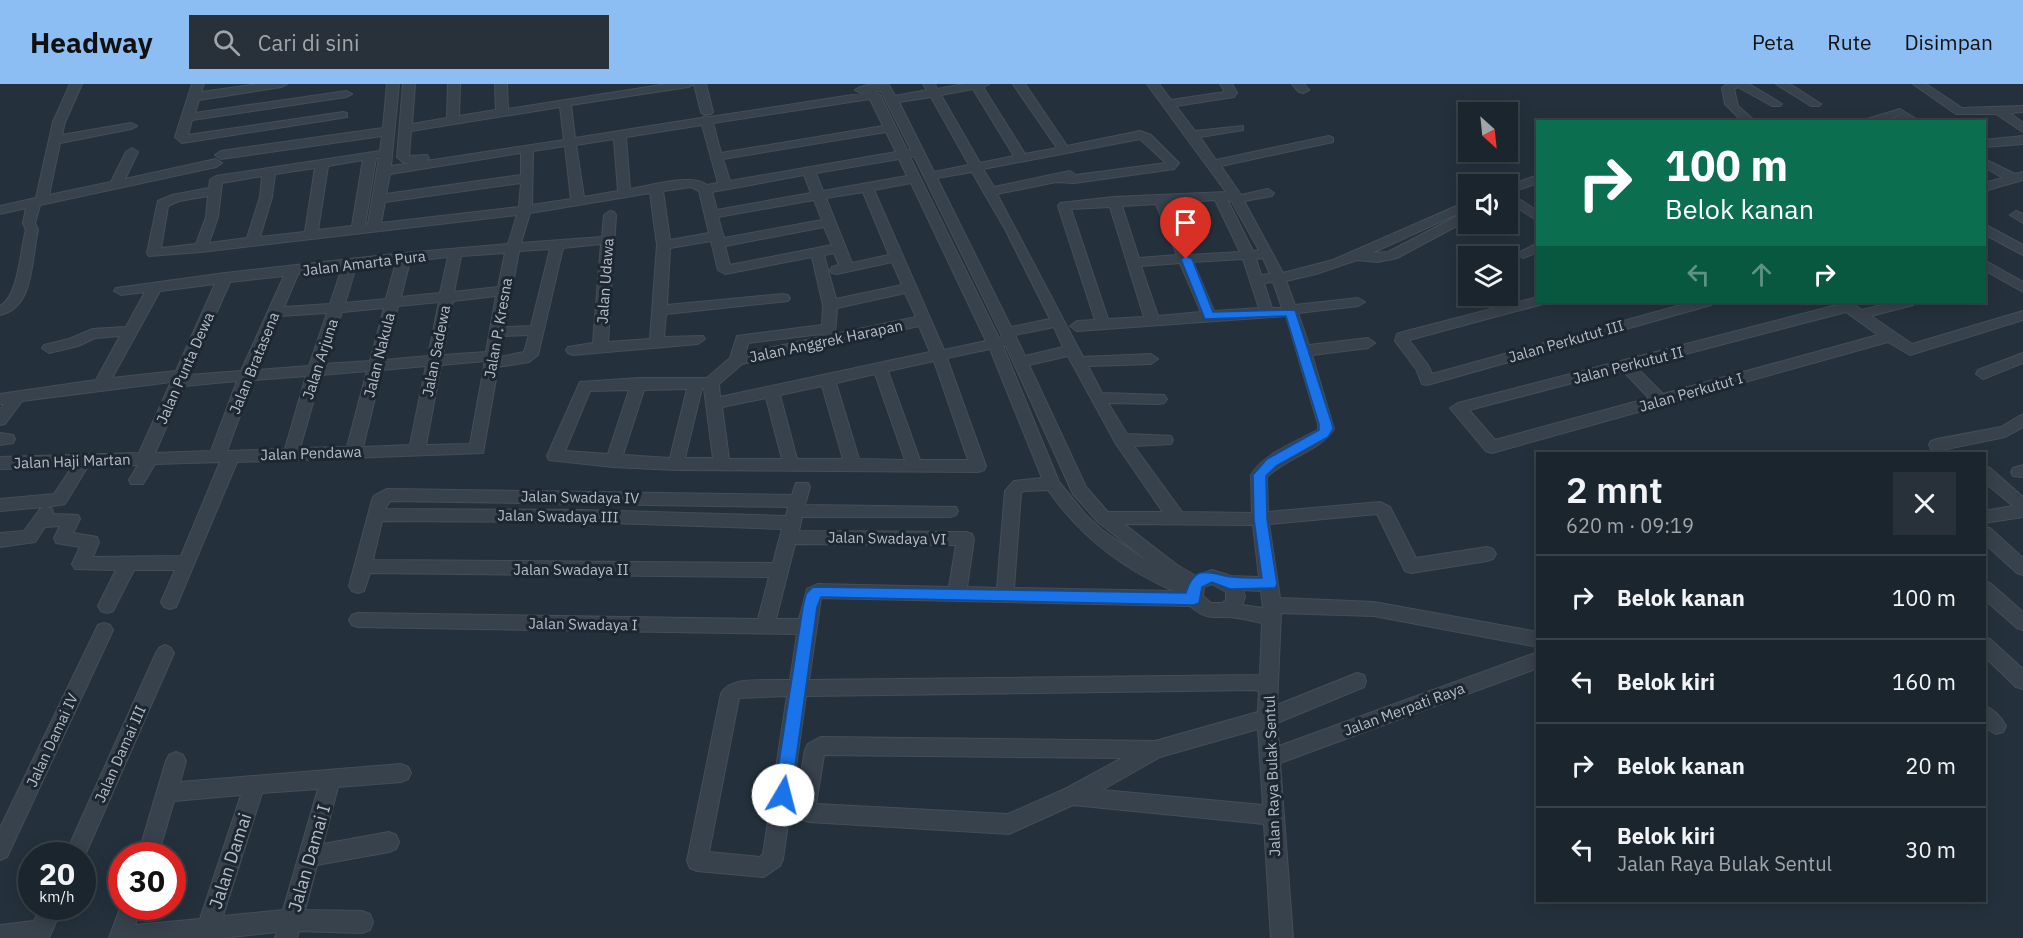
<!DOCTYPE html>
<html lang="id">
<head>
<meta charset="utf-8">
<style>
  body { margin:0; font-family:"IBM Plex Sans",sans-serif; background:#283139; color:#f1f3f6; height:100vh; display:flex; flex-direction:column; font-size:22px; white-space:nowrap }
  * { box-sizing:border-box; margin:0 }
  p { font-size:20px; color:#a0a5aa }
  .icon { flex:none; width:33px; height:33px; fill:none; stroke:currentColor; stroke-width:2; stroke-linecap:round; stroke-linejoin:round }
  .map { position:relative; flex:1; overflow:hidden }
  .panel { position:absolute; left:1536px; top:368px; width:450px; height:450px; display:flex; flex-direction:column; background:#1b252d; border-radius:0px; box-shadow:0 3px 15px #0003,0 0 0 2px #394249 }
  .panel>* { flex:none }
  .top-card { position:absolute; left:1536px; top:36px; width:450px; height:183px; border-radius:0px; box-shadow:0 3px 15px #0003,0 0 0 2px #394249; background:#0b6e4f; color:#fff; overflow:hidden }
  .needle { width:39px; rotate:153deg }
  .fabs { position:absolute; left:1458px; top:18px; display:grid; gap:12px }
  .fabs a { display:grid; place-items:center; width:60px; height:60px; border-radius:0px; background:#1b252d; box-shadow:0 3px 15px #0003,0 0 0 2px #394249; font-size:30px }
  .speed { position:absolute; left:18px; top:758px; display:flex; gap:12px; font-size:30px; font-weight:700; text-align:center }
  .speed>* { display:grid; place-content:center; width:78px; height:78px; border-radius:50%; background:#1b252d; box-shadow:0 3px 15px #0003,0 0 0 2px #394249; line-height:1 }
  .speed small { font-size:15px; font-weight:400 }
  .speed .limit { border:9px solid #d22; background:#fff; color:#111 }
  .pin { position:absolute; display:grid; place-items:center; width:51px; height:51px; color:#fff; margin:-62px -26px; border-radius:50% 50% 50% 0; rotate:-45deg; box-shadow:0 0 6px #0007 }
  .pin .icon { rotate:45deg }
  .me { position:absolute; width:66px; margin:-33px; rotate:8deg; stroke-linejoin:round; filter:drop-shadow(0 0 4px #0008) }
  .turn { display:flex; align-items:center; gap:21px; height:126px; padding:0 30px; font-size:27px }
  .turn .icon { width:78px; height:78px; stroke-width:2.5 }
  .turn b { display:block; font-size:42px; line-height:51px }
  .lanes { display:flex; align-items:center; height:57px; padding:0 30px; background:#0003; justify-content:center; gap:30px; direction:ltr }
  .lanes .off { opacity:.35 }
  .round { display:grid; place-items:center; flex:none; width:63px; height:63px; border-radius:0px; background:#283139 }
  .head { display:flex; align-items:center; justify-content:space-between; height:102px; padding:0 30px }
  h1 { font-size:36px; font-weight:600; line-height:45px }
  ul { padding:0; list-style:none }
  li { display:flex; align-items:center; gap:18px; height:84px; padding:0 30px; border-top:2px solid #394249 }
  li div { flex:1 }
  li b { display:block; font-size:22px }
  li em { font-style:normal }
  header { display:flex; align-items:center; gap:36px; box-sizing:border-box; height:84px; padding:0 30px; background:#8cbef4; color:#111 }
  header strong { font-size:28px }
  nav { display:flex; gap:33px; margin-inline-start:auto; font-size:21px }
  .search { width:420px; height:54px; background:#283139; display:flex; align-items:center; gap:15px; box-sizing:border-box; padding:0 21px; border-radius:0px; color:#a0a5aa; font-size:22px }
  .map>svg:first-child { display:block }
</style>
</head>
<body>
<header>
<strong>Headway</strong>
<div class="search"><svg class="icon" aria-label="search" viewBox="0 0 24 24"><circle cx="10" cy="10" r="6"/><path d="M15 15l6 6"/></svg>Cari di sini</div>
<nav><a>Peta</a><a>Rute</a><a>Disimpan</a></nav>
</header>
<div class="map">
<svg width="2023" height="854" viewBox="0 0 2023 854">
  <rect width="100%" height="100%" fill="#24313c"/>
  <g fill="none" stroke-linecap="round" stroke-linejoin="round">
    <!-- street casing -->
    <g stroke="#444e58" stroke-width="2">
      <path id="street" d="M70 0H82L65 38 62 51 131 39 137 42 131 45 60 59 49 111 111 98 126 68 132 64 138 68 125 95 216 75 222 79 216 83 40 121 35 139 38 146C31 175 35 223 0 231V222C19 212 20 166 26 146L23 139 26 124 0 130V122L36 114 53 38Z
        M192 0H204L201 8 259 0H287L281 3 199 16 195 29 346 7 352 10 346 13 192 36 188 51 343 28 347 29V33L182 59 175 53Z
        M387 0H399L391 82 411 79H404L397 73 403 0H415L412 40 447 34 448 0H460L459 32 496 26 495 0H507L508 25 667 0H694L688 3 571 21 575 54 701 34 706 32 710 33 872 8 861 9 855 6C863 0 879 0 889 1L895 12 927 6 923 0H935L937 5 964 0H989L983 3 1025 70 1057 64 1013 0H1025L1067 62 1140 47 1151 51 1179 79 1174 85 1074 99 1056 98 997 110 1083 273 1151 270 1158 275 1151 280 1088 282 1102 309 1164 311 1167 315 1164 319 1159 320 1108 319 1127 350 1171 352 1173 356 1171 360 1134 362 1182 428 1252 429 1251 391C1264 369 1296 358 1318 346V340L1286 232 1077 247 1070 242 1077 237 1095 236 1058 122 1060 119 1114 113 1226 108 1147 0H1159L1171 16 1225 8 1220 0H1232L1237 9 1234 13 1176 22 1195 47 1243 42V46L1200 53 1216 76 1329 52 1333 54V58L1221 82 1241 111 1268 105 1274 109 1272 112 1244 117 1283 189 1333 176 1468 117V125L1372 169 1388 168 1463 129H1468V136L1397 174 1378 178 1357 176 1316 190 1286 197 1295 221 1358 214 1365 218 1358 222 1298 229 1309 261 1368 254 1375 259 1368 264 1312 271 1334 345C1321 366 1286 374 1267 393L1268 428 1380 418 1390 423 1416 474 1487 463 1493 465 1496 470 1493 475 1487 477 1411 489 1405 487 1377 430 1269 440 1280 514 1374 518 1538 548V563L1374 532 1281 529 1277 621 1357 589 1364 591 1366 597 1364 603 1277 639 1279 662 1538 568V584L1280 679 1293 854H1271L1264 740 1073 721 1009 750 809 738 802 736 795 723 805 666 808 660 821 653 1155 657 1258 628 1259 607 1254 606 806 612 783 775 780 782 764 793 697 787 690 784 687 777 721 610C729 591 771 597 790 596L797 550 358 543 352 541 349 536 352 531 358 529 758 535 769 493 370 489 364 507 358 509 352 507 349 502 372 416 374 412 387 405 792 411 796 399H808L810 403 805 421 956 423 958 427 956 431 950 433H802L799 447 966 448 972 450 974 455 967 503 997 504 1005 407 1014 397 1042 394 990 265 947 274 986 382 984 386 978 388 676 386 613 383 549 376 547 372 580 298 639 294H707L730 274 737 252 822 241 823 221 812 173 725 190 718 186 711 157 670 164 667 221 783 210 788 211 790 214 788 217 666 230 664 253 703 252 705 255 698 260 573 271 568 269 566 266 568 263 593 259 601 160 563 164 538 271 529 278 498 283 483 369 237 378 176 523 170 525 164 523 161 518 175 486H134L113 527 107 529 101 527 98 522 116 486 75 485 72 480 80 463 56 459 54 454 60 442 45 443 35 458 0 463V449L24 447 40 425 44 423 0 427V415L54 410 72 383 0 385V373L139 369 171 298 22 317 5 340 0 341V325L4 320H0V310L96 296 120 252 95 254 78 262 49 269 42 264 44 261 69 255 93 245 126 243 145 208 121 211 114 207 116 204 225 189 404 169 508 160 517 131 201 168 149 172 147 169 158 117 172 111 209 104 210 96 216 92 380 67 382 52 221 75 215 71 221 67 383 44ZM973 5 1014 72 980 79 941 11ZM881 7 911 66H907L880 11 874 8ZM931 13 969 81 934 88 899 18ZM870 15 883 42 721 69 713 39ZM560 23 564 56 426 77 429 74 427 71 409 72 411 47ZM702 41 718 99 707 101C692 89 649 102 630 105L626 53ZM886 48 896 68 730 97 723 75ZM614 55 618 107 584 113 576 61ZM1140 55 1166 79 1076 91 1070 87 994 103 983 85ZM565 62 571 115 532 121 533 67ZM521 69V91L386 110 390 90ZM914 72 1000 248 1002 253 999 254 910 73ZM376 74H379L368 140 365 141ZM899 75 907 92 823 107 816 89ZM363 76 352 142 318 146 328 82ZM315 84 305 148 260 153 272 113 275 90ZM972 88 1005 145 1050 235 1011 243 937 94ZM804 91 811 109 717 126 712 108ZM262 92 260 113 247 154 209 159 218 133 222 99ZM521 99 519 123 381 139 385 118ZM911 99 986 257 944 266 874 106ZM691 103 699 107 709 149 670 156 663 107ZM863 108 889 171 852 179 826 114ZM650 109 657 161 650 255 608 258 616 131 614 128 610 127 604 131 602 153 521 159 530 129ZM208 112 206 133 196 160 161 164 168 122 179 117ZM1227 115 1232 118 1259 166 1253 167ZM814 116 822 136 724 154 718 133ZM1215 116 1240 168 1190 171 1169 119ZM1156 120 1177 171 1139 174 1122 122ZM1110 123 1144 233 1108 235 1071 125ZM824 143 832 161 730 181 725 162ZM550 165 531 242 505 243 519 167ZM505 169 498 203 454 208 461 172ZM834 169 839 181 832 183 830 186 832 189 837 190 892 178 902 201 836 215 824 171ZM448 173 440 209 401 213 410 177ZM1263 174 1270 190 1261 191 1256 175ZM1243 175 1259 224 1214 227 1193 178ZM396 178 386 215 345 219 356 183ZM1180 179 1201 228 1158 232 1141 182ZM342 184 330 220 284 223 298 190ZM284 192 241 287 189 291 230 198ZM1273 198 1282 224H1272L1264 199ZM215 200 176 287 112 294 160 207ZM905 209 916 233 835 250 837 224ZM496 212 486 268 443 271 453 217ZM439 218 428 272 385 276 398 222ZM384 224 370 277 324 280 342 228ZM327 229 309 282 257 286 280 232ZM919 242 930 268 720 313 719 300 742 280ZM1054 243 1063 263 1025 272 1015 251ZM821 250V253L746 269 748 259ZM529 251 524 268 500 273 503 252ZM1003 262H1006L1073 410 1098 438 1150 479 1102 446 1086 431 1059 398ZM1068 272 1116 360 1163 428H1108L1086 403 1029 281ZM485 277 470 360 426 361 441 281ZM934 277 968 376H920L888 287ZM426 282 410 361 363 363 382 286ZM367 287 347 363 300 364 321 291ZM875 290 905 376 859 375 836 299ZM306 292 285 365 227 367 253 296ZM237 297 211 367 155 369 184 302ZM822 302 843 375H797L780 311ZM702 304H704L713 374H685ZM687 305 670 374 623 371 644 306ZM629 306 608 370 565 367 590 307ZM766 314 782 375H729L722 323ZM220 378 181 472 93 473 99 458 97 453 73 449 80 435 78 431 54 430 52 425 47 423 65 420 88 382 138 381 129 396 131 400H143L155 380ZM1048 406C1080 452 1123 485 1174 507L1014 504 1021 409 1024 407ZM390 417 788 423 786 432 584 426 385 425ZM382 437 584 438 782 445 773 479 373 476ZM1124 440 1253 441 1259 493 1231 492 1212 486 1196 492 1177 481ZM795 460 956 461 949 503 818 500 807 505 799 535H776ZM1212 500 1226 508V516L1222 519H1211L1203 512 1204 503ZM1243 506 1261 507 1263 524 1242 521 1245 513ZM821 514 1190 522C1206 535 1209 533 1227 533 1239 533 1251 537 1262 539L1260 591 809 596ZM787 612 763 770 760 773 709 768 739 614ZM1258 645 1263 721 1102 706 1160 673ZM824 671 1122 674 1065 705 1008 730 816 720Z
        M694 0H706L713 28 711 30H703L701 28Z
        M1292 0H1304L1309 6 1303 9 1299 8Z
        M1727 0H1749L1782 20 1780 22H1772L1738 3 1734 5 1738 22 1756 38H1743L1725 20 1722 4Z
        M1776 0H1790L1821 20 1819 22H1811Z
        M1913 0H1926L1962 24 2023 22V28L2010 29 2023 39V48L1996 30H1956Z
        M1900 25 1921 38H1907L1898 32 1877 38H1857Z
        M2023 52V60L1984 63V56Z
        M1984 75 2015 90 2023 88V96L1984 107V99L2003 94 1984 83Z
        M1538 91V99L1509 109 1538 127V137L1508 118V102Z
        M2016 127 2023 130V139L2010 131Z
        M1984 140 2023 161V171L1984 150Z
        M1538 159V168L1523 174 1516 170Z
        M1984 176 2023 198V208L1984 186Z
        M1538 213V218H1545L1543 220 1409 256 1428 281 1432 290 1692 218H1713L1711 221 1427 301 1422 300 1416 285 1395 257 1397 250 1403 248Z
        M1834 218H1850L1862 226 1893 218H1915L1913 221 1871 232 1912 260 2023 227V236L1910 271 1888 258 1492 369 1486 367 1450 324 1458 319 1837 221ZM1846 228 1878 251 1663 310 1636 283ZM1622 286 1649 314 1495 356 1469 326Z
        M2023 269V279L1983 295 1976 290 1978 286Z
        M2023 330V343L2005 353 1937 367 1931 365 1929 361 1931 357 1937 355 2001 343Z
        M0 349 13 351 15 355 13 359 0 361Z
        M2023 381V393L2013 392 2011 388 2013 384Z
        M1984 382 1990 384 2023 413V433L1984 439V427L2013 422 1984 398Z
        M1984 443 1990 444 2023 474V491L2017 489 1984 459Z
        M1984 497 1990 499 2023 528V546L2017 544 1984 515Z
        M104 539 110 541 113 546 7 773 0 776V744L98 541Z
        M1984 553 1990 555 2023 585V605L2016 603 1984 572Z
        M165 561 171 564 174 569 82 778V771H65L156 569 159 564Z
        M1984 622C1994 625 2001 633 2006 642L2003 648 1996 650 1984 643Z
        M176 668 183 671 186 677 180 698 401 680 408 683 411 689 408 695 401 698 338 703 323 760 389 748 396 751 399 758 396 765 389 768 317 781 305 826 362 827 370 830 373 838 370 846 362 849 299 847 297 854H275L277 848 223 854H109L122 819V822H142L135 841 200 835 241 711 174 717 158 771H138L166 677 169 671ZM318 705 283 826 223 832 262 709Z
        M41 822H63L49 854H0V841L34 837Z"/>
    </g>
    <!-- street -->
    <use href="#street" fill="#38424c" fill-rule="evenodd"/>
  </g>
  <!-- route -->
  <path fill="#1a73e8" stroke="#114b97" stroke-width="1.5" d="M1186 172 1192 175 1213 228 1295 226 1332 340 1333 345 1328 353 1276 382 1266 392 1267 435 1277 500 1275 504 1230 505 1212 498 1202 503 1199 519 1194 521 821 513 817 523 791 711 789 716 783 719 777 716 774 711 803 523 806 510 813 503 1186 509C1195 477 1211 491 1233 493 1242 494 1252 494 1262 494L1254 435 1253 391 1267 375 1319 346V340L1286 232 1205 235 1181 175Z"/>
  <g text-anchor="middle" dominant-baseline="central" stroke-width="6" stroke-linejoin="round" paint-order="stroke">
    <!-- street labels -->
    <g font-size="15" fill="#b4bdc8" stroke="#1d2731">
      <text transform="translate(364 179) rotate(-7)">Jalan Amarta Pura</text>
      <text transform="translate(605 197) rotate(-86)">Jalan Udawa</text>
      <text transform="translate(498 244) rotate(-80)">Jalan P. Kresna</text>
      <text transform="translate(826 257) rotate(-12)">Jalan Anggrek Harapan</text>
      <text transform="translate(1566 257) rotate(-16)">Jalan Perkutut III</text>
      <text transform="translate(436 267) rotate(-79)">Jalan Sadewa</text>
      <text transform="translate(379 271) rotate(-76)">Jalan Nakula</text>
      <text transform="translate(320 275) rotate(-72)">Jalan Arjuna</text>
      <text transform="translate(254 279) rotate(-68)">Jalan Bratasena</text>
      <text transform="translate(1628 281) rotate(-14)">Jalan Perkutut II</text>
      <text transform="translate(185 284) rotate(-66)">Jalan Punta Dewa</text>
      <text transform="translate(1691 308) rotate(-16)">Jalan Perkutut I</text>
      <text transform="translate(311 369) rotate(-2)">Jalan Pendawa</text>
      <text transform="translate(72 377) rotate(-2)">Jalan Haji Martan</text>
      <text transform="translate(580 413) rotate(1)">Jalan Swadaya IV</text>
      <text transform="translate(558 432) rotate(1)">Jalan Swadaya III</text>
      <text transform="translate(887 454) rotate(1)">Jalan Swadaya VI</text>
      <text x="571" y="485">Jalan Swadaya II</text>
      <text transform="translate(583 540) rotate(1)">Jalan Swadaya I</text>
      <text transform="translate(1404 625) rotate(-20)">Jalan Merpati Raya</text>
      <text transform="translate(52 656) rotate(-65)">Jalan Damai IV</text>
      <text transform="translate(120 670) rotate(-66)">Jalan Damai III</text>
      <text transform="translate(1272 692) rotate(-92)">Jalan Raya Bulak Sentul</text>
    </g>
    <!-- near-street labels -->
    <g font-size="18" fill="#b4bdc8" stroke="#1d2731">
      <text transform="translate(309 774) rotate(-74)">Jalan Damai I</text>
      <text transform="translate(230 777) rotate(-72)">Jalan Damai</text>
    </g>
  </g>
</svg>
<div class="fabs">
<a><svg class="needle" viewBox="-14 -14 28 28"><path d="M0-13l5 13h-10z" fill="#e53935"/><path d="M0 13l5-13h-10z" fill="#a0a5aa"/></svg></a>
<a><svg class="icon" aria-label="sound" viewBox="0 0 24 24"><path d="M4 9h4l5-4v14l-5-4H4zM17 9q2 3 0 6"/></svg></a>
<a><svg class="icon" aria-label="layers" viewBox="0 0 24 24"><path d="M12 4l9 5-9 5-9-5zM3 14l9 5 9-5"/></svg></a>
</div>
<div class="speed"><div>20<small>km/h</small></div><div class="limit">30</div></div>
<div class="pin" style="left:1186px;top:175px;background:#d93025"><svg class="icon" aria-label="arrive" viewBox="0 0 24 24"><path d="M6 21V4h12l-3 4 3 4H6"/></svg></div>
<svg class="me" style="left:783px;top:711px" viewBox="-20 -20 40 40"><circle r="19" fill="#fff"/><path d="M0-13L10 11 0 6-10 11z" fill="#1a73e8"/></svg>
<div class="top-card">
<div class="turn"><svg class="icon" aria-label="right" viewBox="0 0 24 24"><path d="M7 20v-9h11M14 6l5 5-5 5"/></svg><div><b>100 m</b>Belok kanan</div></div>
<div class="lanes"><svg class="icon off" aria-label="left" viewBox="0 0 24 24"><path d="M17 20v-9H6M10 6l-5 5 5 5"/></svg><svg class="icon off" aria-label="ahead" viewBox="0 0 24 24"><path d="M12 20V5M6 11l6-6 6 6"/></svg><svg class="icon" aria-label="right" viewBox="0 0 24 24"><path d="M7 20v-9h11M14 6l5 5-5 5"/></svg></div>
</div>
<section class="panel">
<div class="head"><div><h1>2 mnt</h1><p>620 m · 09:19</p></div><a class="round"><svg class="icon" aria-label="close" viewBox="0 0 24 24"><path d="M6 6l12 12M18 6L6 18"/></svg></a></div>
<ul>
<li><svg class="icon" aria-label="right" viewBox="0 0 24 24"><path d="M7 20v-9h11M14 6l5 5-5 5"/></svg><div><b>Belok kanan</b></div><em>100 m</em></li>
<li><svg class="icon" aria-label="left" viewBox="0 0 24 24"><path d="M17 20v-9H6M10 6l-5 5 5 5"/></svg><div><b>Belok kiri</b></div><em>160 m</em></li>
<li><svg class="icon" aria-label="right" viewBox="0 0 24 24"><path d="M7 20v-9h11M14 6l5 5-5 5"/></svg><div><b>Belok kanan</b></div><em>20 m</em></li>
<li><svg class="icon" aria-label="left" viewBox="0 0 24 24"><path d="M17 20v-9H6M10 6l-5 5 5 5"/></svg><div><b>Belok kiri</b><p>Jalan Raya Bulak Sentul</p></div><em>30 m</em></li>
</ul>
</section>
</div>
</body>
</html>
